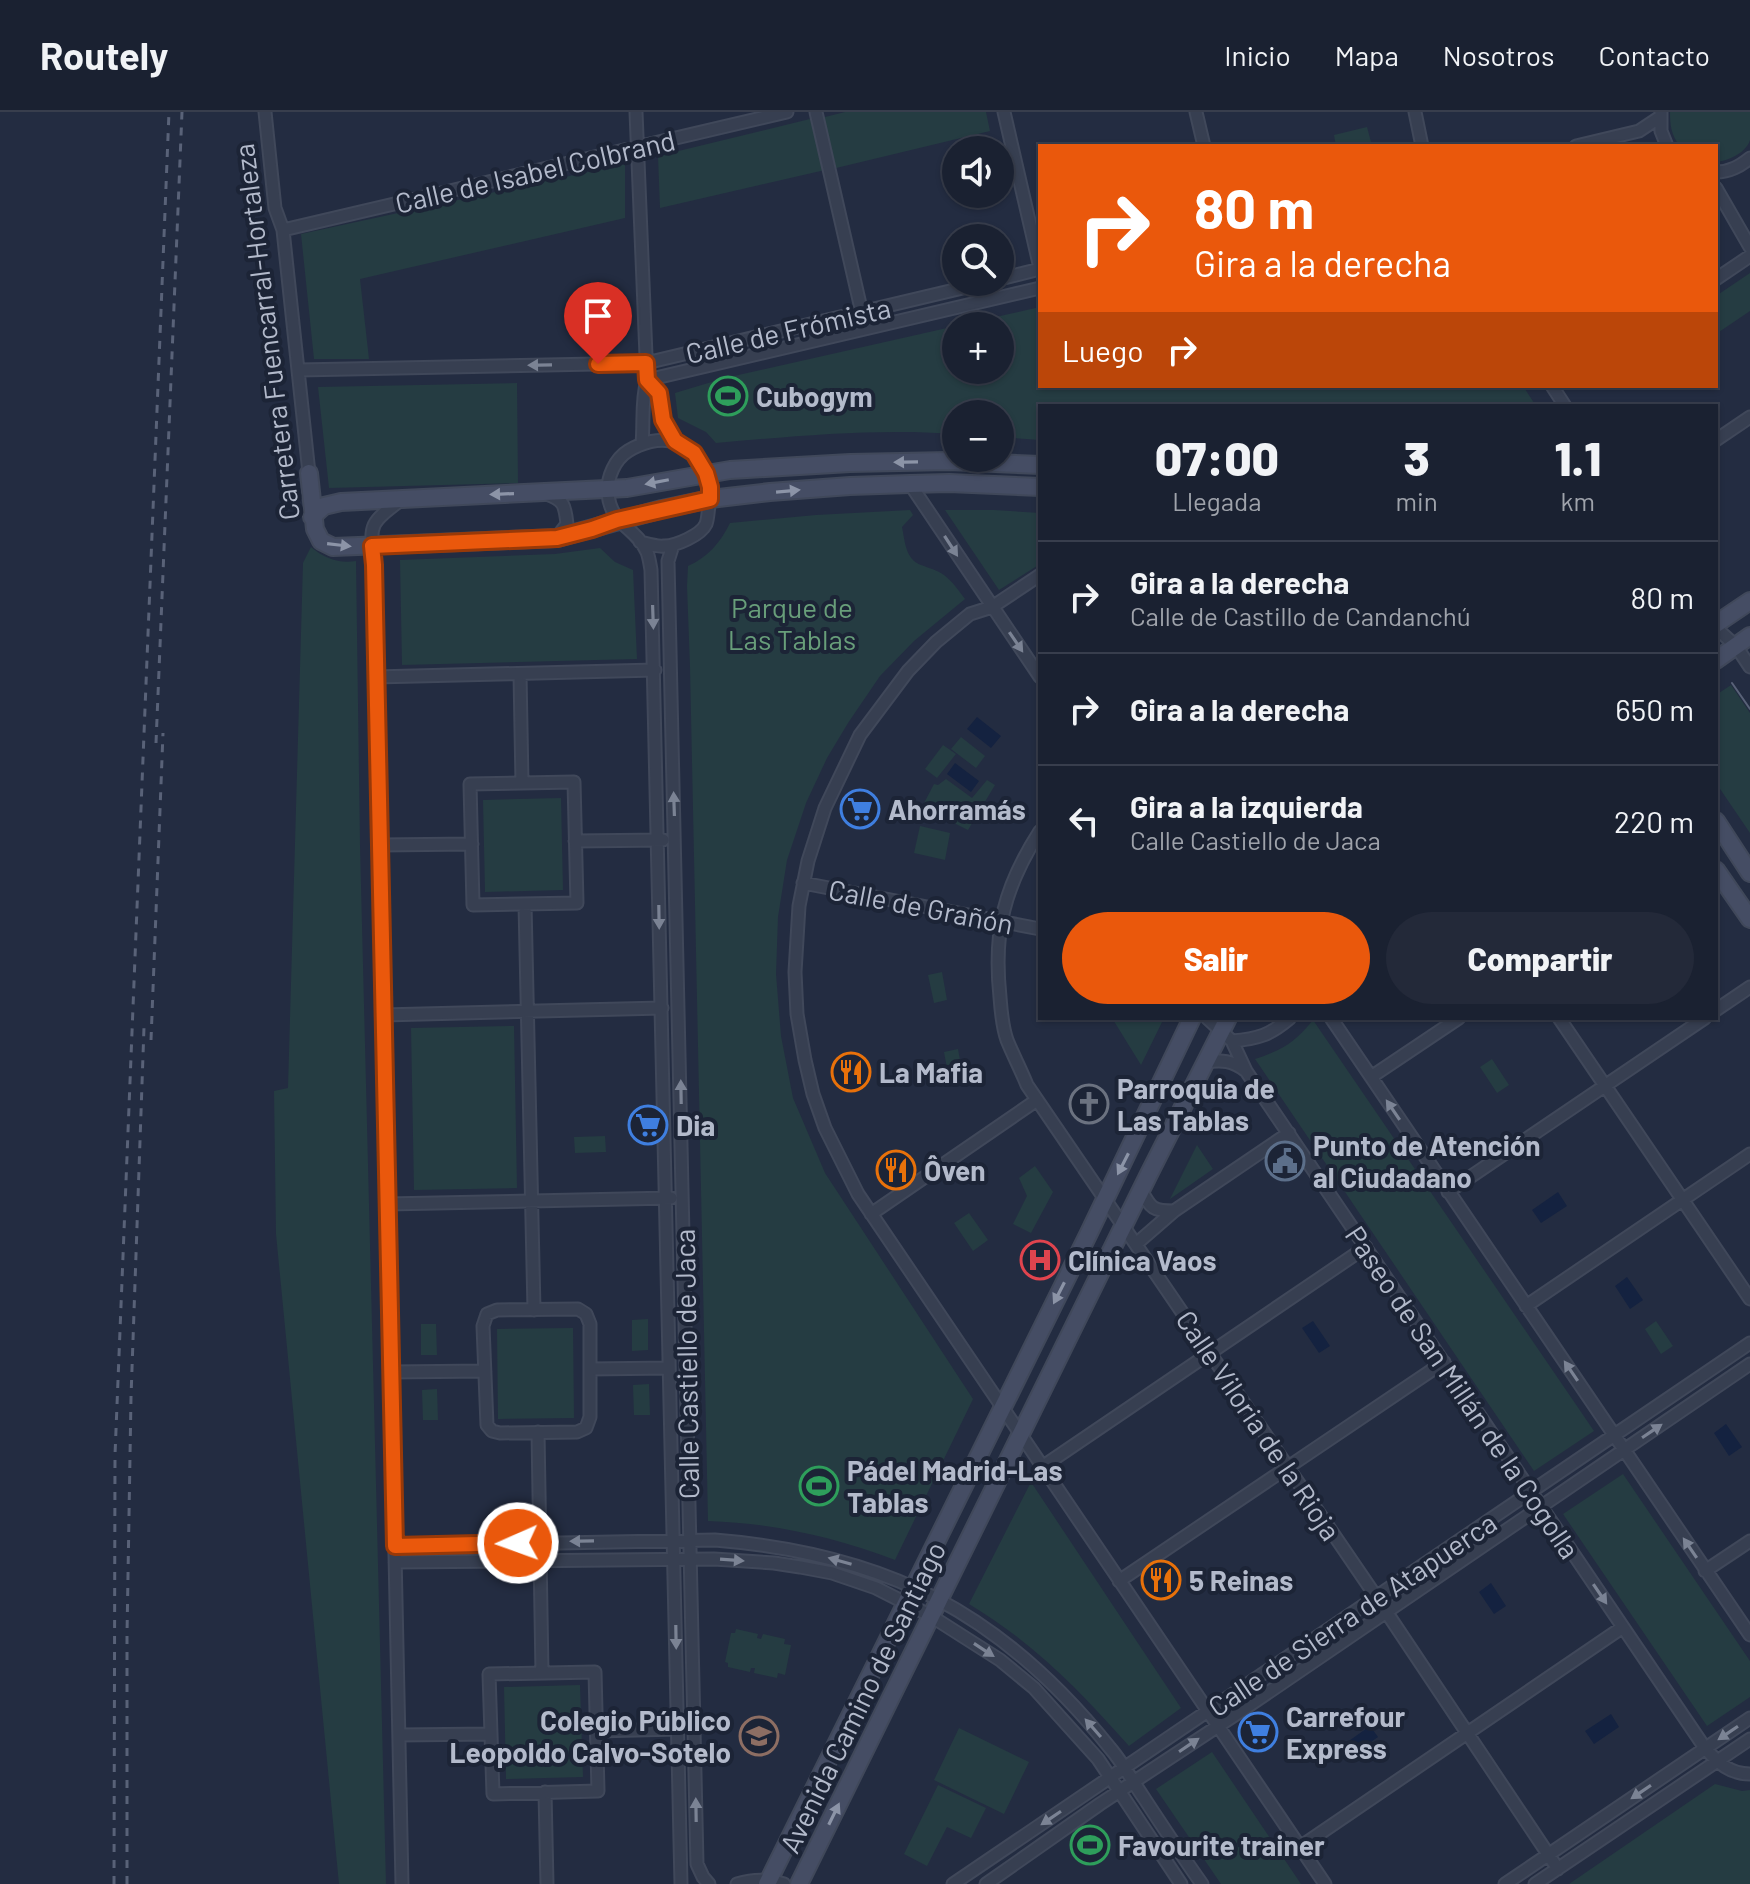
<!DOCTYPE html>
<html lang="es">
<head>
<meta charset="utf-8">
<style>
  body { margin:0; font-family:Barlow,sans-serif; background:#232939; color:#f1f3f6; height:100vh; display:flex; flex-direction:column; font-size:30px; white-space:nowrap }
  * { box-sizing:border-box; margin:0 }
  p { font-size:26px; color:#9fa3ab }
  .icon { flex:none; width:44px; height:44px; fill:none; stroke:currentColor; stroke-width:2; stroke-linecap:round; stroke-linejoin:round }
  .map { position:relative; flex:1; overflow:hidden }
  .details { position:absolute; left:1038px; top:292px; width:680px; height:616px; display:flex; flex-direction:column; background:#1a2131; border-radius:0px; box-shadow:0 2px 6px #0004,0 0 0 2px #383e4d }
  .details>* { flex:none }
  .hud { position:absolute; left:1038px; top:32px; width:680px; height:244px; border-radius:0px; box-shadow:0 2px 6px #0004,0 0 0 2px #383e4d; background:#ea580c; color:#fff; overflow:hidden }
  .controls { position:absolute; left:942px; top:24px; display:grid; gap:16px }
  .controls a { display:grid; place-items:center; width:72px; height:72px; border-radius:50%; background:#1a2131; box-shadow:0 2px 6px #0004,0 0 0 2px #383e4d; font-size:40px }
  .pin { position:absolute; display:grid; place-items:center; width:68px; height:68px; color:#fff; margin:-82px -34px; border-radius:50% 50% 50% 0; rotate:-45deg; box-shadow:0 0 8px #0007 }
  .pin .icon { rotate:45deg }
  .me { position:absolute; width:88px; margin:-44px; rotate:268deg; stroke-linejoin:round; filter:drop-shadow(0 0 6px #0008) }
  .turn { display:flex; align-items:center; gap:28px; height:168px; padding:0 24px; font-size:36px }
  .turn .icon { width:104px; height:104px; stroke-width:2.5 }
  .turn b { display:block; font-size:56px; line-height:68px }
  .then { display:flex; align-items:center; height:76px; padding:0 24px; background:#0003; gap:16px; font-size:30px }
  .eta { display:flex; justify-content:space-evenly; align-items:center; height:136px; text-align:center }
  .eta b { font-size:48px; font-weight:800; line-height:56px }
  .cta { display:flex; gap:16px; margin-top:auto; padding:16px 24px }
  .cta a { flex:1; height:92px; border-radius:48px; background:#ea580c; color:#fff; font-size:32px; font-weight:800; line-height:92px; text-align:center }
  .cta a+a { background:#232939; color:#f1f3f6 }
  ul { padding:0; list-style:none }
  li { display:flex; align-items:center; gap:24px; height:112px; padding:0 24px; border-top:2px solid #383e4d }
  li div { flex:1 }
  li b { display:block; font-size:30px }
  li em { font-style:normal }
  header { display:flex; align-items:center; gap:48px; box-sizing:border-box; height:112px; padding:0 40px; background:#1a2131; border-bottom:2px solid #383e4d }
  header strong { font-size:38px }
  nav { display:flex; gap:44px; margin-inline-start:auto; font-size:28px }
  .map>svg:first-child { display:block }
</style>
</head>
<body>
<header>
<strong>Routely</strong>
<nav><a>Inicio</a><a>Mapa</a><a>Nosotros</a><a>Contacto</a></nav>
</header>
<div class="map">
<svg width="1750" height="1772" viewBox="0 0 1750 1772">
  <rect width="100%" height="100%" fill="#232c41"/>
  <!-- green -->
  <path fill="#253c42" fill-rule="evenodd" d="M845 0H986L990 19 832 57 821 6Z
    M1670 0H1750C1750 8 1750 20 1750 28 1746 41 1728 49 1716 50V34H1680C1671 23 1670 13 1670 0Z
    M814 6 825 58 660 96 658 44Z
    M1367 15 1371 30 1355 34H1336L1334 23Z
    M625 52V106L360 167 369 247H314L301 122Z
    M1750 161V199L1716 222V184Z
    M1040 195V274H1523L1536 294H1040V328L1000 325V302H956V322C877 316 795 324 716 331L706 320 678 306 675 281 725 266ZM956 214H1000V258H956Z
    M517 271 518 371 329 376 318 275Z
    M910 398 913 403 902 415C905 429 905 447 921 453 929 456 937 458 944 463 952 469 959 479 965 487L914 529 880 564 848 611 827 646 806 691 787 748 778 805 776 862 781 924 793 986 825 1061 973 1287 895 1448C835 1425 772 1411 708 1409L690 555 687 474 688 454C708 445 720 431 730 411L816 403Z
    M945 398H994L1040 401V452L999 478Z
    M311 435C324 446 339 452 356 449L360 733 386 1772H339L276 1122 274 979 288 976 303 451Z
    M600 436 615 450 633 458 637 547 402 553 400 448 555 442Z
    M1731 573 1750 601V721L1716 671V583Z
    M961 625 985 644 976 656 951 637Z
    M943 633 956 642 937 666 925 657Z
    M946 667 972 686 987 668 995 673 968 718 922 695 934 672 938 673Z
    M561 686 563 778 485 780 483 688Z
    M920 714 950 721 945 748 914 741Z
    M942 860 947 888 934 891 928 863Z
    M1112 906H1164L1141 953Z
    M1313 908 1594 1319 1534 1359 1255 947C1283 938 1295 930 1313 908Z
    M514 914 517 1076 414 1078 411 916Z
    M958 937 963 965 949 967 944 940Z
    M1492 947 1509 973 1497 981 1480 955Z
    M605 1024 606 1040 575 1041 574 1025Z
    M1197 1033 1213 1057 1170 1087Z
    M1035 1054 1053 1080 1031 1121 1013 1112 1027 1084 1019 1066Z
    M969 1101 988 1128 973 1139 954 1111Z
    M648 1207V1238L632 1239V1208Z
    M1656 1209 1673 1234 1661 1242 1645 1217Z
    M421 1212H436L437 1243H421Z
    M573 1216 574 1306 498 1307 497 1217Z
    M649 1272 650 1303H634L633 1273Z
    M437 1277 438 1308H423L422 1278Z
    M1623 1362 1750 1549V1585L1707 1614 1563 1402Z
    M1031 1370 1181 1596 1129 1634C1078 1577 1035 1532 969 1492Z
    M736 1517 758 1522 757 1526 761 1527 763 1522 785 1527 784 1532 791 1533 785 1563 778 1561 777 1566 754 1561 755 1556H751L750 1560 728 1555V1551L725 1550 731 1521H735Z
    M580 1573 583 1665 506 1667 504 1575Z
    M959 1616 1029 1650 1004 1702 934 1668Z
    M1212 1640 1301 1772H1221L1156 1677Z
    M1715 1672 1742 1679 1750 1678V1772H1569Z
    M938 1673 986 1696 971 1726 947 1715 927 1754 904 1742Z"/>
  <!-- water -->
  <path fill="#142240" d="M977 605 1001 624 991 636 967 617Z
    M955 651 979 669 971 680 947 662Z
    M1558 1080 1567 1094 1541 1111 1532 1098Z
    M1627 1165 1643 1188 1630 1197 1615 1174Z
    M1313 1209 1330 1234 1319 1241 1302 1216Z
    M1726 1312 1742 1335 1729 1344 1714 1321Z
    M1491 1471 1506 1494 1494 1502 1479 1480Z
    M1611 1602 1619 1615 1594 1632 1585 1619Z
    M1370 1614 1378 1625 1354 1642 1346 1631Z"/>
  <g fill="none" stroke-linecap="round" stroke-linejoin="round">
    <!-- street casing -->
    <g stroke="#40485a" stroke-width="15">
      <path id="street" d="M265 0 275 96 283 118 309 361
        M636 0 647 268C641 289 644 310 642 332
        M816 0 862 201
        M1004 0 1040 156
        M1196 0 1204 34
        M1415 0 1422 34
        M1661 0V19L1667 34
        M1576 34 1639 19 1660 5
        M1716 60C1730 60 1740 54 1750 46
        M1716 76 1750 135
        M283 118 787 0
        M1000 167 1040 157
        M1716 167 1750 144
        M299 258 646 251 988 170
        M647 268 1040 176
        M647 268 659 281 663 308 675 329
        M1552 274 1565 294
        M1716 328 1750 305
        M910 372 1040 565
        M546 382C564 388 565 393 567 412L557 425
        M402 387C368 413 370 411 374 453L402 1772
        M640 430C648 432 657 435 664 434 676 434 701 423 706 412 708 407 708 399 709 394 714 369 701 338 675 330 659 325 641 331 628 339 615 347 607 365 608 381 610 413 636 415 647 440 649 445 650 452 651 458L681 1772
        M673 433 668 449 697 1752 703 1765 709 1772
        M1040 463 992 495 970 502 936 530 908 559 860 623 825 696 808 749 799 794 795 860 797 902 805 948 813 982 825 1016 858 1082 1325 1772
        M1716 516 1736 534 1750 555
        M520 562 522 671
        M375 565 655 558
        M574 670 577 791 473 793 470 672Z
        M1040 719C1004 775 993 819 1000 885 1001 898 1002 914 1007 928 1013 943 1021 958 1027 973L1377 1486 1558 1757
        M575 729 663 728
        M380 733 472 732
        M803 771 1040 817
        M525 792 534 1198
        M1716 898 1750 875
        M383 903 662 896
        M1207 906 1232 929 1246 959 1705 1636C1718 1651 1730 1662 1750 1662
        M1331 906 1750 1523
        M1559 906 1750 1187
        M1232 929C1258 927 1270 923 1290 906
        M1205 950C1222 948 1232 948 1246 959
        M1371 965 1459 906
        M1141 1078C1151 1096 1152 1099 1174 1099
        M1448 1080 1705 906
        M387 1092 671 1086
        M871 1102 1037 988
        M1136 1132 1174 1099 1289 1021
        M1526 1194 1750 1042
        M578 1197 586 1202 590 1212V1305L586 1316 577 1320 500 1321 492 1319 487 1313 483 1214 487 1202 497 1198Z
        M590 1257 669 1256
        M391 1260 485 1259
        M538 1320 542 1561
        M1042 1355 1366 1135
        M395 1434 715 1428C887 1442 1002 1501 1110 1636 1123 1651 1133 1670 1144 1686 1163 1715 1182 1744 1202 1772
        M395 1450 714 1447 774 1451 800 1455 832 1461 876 1476 931 1504 1000 1548 1034 1576 1098 1647 1181 1772
        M1705 1459 1750 1429
        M1119 1469 1444 1250
        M595 1560 598 1679 493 1682 489 1562Z
        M596 1619 678 1617
        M399 1623 491 1622
        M545 1680 547 1772
        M1300 1735 1623 1515
        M737 1772C754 1767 767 1767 784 1772
        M953 1772 1750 1231
        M986 1772 1100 1692 1241 1599 1750 1252
        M1505 1772 1750 1606
        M1535 1772 1750 1627"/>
    </g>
    <!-- secondary casing -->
    <g stroke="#40485a" stroke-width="20">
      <path id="secondary" d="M309 361 315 417 321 429 333 435 557 426 662 397 710 387 770 380 850 374 910 372 949 371 1040 375
        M312 405 324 394 341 390 627 376 730 358 850 351 949 349 1040 353
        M1716 512 1750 489
        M1716 548 1750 524
        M1716 709 1750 761
        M1716 758 1750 807
        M767 1772 1088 1123 1192 906
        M799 1772 1149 1062 1228 906"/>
    </g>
    <!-- street -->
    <use href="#street" stroke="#373f51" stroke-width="11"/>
    <!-- secondary -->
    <use href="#secondary" stroke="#454d64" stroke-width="16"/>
    <!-- tram -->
    <path stroke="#596278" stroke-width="2" d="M1732 571 1750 597"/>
    <!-- rail -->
    <path stroke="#596278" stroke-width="3" stroke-dasharray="8 8" stroke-linecap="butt" d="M156 631 182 0
      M151 928 163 621
      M114 1772 115 1343 169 0
      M127 1772V1523L131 1285 144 915"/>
  </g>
  <!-- one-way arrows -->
  <defs><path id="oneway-solid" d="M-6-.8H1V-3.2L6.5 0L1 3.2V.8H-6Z" transform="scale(2)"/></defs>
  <g fill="#7b8394">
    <use href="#oneway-solid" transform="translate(540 253) rotate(179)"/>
    <use href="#oneway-solid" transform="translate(951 434) rotate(57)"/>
    <use href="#oneway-solid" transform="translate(653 505) rotate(88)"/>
    <use href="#oneway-solid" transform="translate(1016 530) rotate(56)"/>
    <use href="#oneway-solid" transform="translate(674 692) rotate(-92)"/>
    <use href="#oneway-solid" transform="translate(659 805) rotate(89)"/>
    <use href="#oneway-solid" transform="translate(681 980) rotate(-91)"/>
    <use href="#oneway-solid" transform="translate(1393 998) rotate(-124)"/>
    <use href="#oneway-solid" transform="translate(1571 1259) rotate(-124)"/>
    <use href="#oneway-solid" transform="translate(1652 1319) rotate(-34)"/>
    <use href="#oneway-solid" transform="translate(582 1429) rotate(179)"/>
    <use href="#oneway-solid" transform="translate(1690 1436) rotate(-124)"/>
    <use href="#oneway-solid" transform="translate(732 1448) rotate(4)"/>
    <use href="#oneway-solid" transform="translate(840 1449) rotate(-164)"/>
    <use href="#oneway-solid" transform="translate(1600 1482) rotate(56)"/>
    <use href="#oneway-solid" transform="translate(676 1525) rotate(89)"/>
    <use href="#oneway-solid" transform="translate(984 1538) rotate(33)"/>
    <use href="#oneway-solid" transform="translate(1093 1616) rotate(-131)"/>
    <use href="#oneway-solid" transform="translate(1728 1621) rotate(146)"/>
    <use href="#oneway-solid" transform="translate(1189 1633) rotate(-34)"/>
    <use href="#oneway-solid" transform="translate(1641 1680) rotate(146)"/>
    <use href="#oneway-solid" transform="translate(696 1698) rotate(-91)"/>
    <use href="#oneway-solid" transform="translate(1051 1706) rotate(146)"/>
  </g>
  <g fill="#8c94a7">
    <use href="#oneway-solid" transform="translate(906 350) rotate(179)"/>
    <use href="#oneway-solid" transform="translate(657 370) rotate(169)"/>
    <use href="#oneway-solid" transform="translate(788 379) rotate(-5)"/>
    <use href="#oneway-solid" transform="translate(502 382) rotate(178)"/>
    <use href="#oneway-solid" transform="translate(339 433) rotate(7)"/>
    <use href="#oneway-solid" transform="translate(1123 1052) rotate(117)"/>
    <use href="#oneway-solid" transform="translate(1059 1181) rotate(117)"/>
    <use href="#oneway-solid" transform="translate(834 1702) rotate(-64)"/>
  </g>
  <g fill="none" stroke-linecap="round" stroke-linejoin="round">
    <!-- route casing -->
    <g stroke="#983908" stroke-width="20">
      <path id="route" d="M518 1431 395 1434 374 453 372 434 557 426 592 417 617 408 710 387V375L706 361 694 341 675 329 663 308 659 281 647 268 646 251 598 252"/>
    </g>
    <!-- route -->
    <use href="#route" stroke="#ea580c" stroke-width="14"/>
  </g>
  <!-- icons -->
  <defs>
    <g id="stadium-ring" transform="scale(2)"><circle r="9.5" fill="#1c2436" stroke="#2e9e5b" stroke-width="1.5"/><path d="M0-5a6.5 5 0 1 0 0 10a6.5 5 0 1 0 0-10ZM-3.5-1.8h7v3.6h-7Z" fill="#2e9e5b"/></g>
    <g id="supermarket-ring" transform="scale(2)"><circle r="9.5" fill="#1c2436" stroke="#3f7fe0" stroke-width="1.5"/><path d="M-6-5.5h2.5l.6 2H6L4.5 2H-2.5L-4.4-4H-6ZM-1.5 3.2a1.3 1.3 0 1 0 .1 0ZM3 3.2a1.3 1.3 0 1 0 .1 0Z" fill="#3f7fe0"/></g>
    <g id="restaurant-ring" transform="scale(2)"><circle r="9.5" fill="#1c2436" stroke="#e8710a" stroke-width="1.5"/><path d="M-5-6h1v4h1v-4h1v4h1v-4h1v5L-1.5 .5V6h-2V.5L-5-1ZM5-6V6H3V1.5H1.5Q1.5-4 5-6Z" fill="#e8710a"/></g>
    <g id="church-ring" transform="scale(2)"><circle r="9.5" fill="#1c2436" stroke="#6b7280" stroke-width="1.5"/><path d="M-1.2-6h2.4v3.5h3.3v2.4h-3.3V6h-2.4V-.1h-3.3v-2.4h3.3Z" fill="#6b7280"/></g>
    <g id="civic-ring" transform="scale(2)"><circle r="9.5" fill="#1c2436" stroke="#5c6f8a" stroke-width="1.5"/><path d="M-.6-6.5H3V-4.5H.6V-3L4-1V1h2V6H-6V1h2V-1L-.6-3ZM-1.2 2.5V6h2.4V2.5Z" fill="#5c6f8a"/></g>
    <g id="hospital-ring" transform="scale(2)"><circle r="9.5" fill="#1c2436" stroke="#e0444e" stroke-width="1.5"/><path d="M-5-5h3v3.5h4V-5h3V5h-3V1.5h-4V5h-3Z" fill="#e0444e"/></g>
    <g id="school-ring" transform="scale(2)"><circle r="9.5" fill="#1c2436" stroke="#8d6e63" stroke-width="1.5"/><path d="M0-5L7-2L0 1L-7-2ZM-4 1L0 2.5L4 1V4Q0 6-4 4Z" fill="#8d6e63"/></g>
  </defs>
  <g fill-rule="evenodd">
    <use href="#stadium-ring" x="728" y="284"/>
    <use href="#supermarket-ring" x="860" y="697"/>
    <use href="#restaurant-ring" x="851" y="960"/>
    <use href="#church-ring" x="1089" y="992"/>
    <use href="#supermarket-ring" x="648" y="1013"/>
    <use href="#civic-ring" x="1285" y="1049"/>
    <use href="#restaurant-ring" x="896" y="1058"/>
    <use href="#hospital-ring" x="1040" y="1148"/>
    <use href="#stadium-ring" x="819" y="1374"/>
    <use href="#restaurant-ring" x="1161" y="1468"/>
    <use href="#supermarket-ring" x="1258" y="1620"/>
    <use href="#school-ring" x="759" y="1624"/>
    <use href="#stadium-ring" x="1090" y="1733"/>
  </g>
  <g text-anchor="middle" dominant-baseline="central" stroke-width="8" stroke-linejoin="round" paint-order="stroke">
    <!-- street labels -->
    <g font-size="28" fill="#b3bacb" stroke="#1c2436">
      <text transform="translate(535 59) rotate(-13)">Calle de Isabel Colbrand</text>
      <text transform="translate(788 218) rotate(-13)">Calle de Frómista</text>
      <text transform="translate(266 220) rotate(-97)">Carretera Fuencarral-Hortaleza</text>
      <text transform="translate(921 794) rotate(11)">Calle de Grañón</text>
      <text transform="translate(686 1252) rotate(-91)">Calle Castiello de Jaca</text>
      <text transform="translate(1463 1280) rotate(56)">Paseo de San Millán de la Cogolla</text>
      <text transform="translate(1259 1313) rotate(56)">Calle Viloria de la Rioja</text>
      <text transform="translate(1352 1502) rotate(-34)">Calle de Sierra de Atapuerca</text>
      <text transform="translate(862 1585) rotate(-64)">Avenida Camino de Santiago</text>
    </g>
    <!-- poi labels -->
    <g font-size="28" font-weight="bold" fill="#b3bacb" stroke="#1c2436" text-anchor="start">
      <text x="756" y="284">Cubogym</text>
      <text x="888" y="697">Ahorramás</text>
      <text x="879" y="960">La Mafia</text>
      <text x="1117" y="976">Parroquia de<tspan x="1117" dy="32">Las Tablas</tspan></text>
      <text x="676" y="1013">Dia</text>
      <text x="1313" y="1033">Punto de Atención<tspan x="1313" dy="32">al Ciudadano</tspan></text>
      <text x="924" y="1058">Ôven</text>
      <text x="1068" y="1148">Clínica Vaos</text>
      <text x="847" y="1358">Pádel Madrid-Las<tspan x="847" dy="32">Tablas</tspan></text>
      <text x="1189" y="1468">5 Reinas</text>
      <text x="1286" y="1604">Carrefour<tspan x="1286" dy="32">Express</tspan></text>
      <text x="731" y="1608" text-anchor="end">Colegio Público<tspan x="731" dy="32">Leopoldo Calvo-Sotelo</tspan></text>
      <text x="1118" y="1733">Favourite trainer</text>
    </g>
    <!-- park labels -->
    <g font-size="28" fill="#689e7a" stroke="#1c2436">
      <text x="792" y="495">Parque de<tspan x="792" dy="32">Las Tablas</tspan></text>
    </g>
  </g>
</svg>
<div class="controls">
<a><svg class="icon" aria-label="sound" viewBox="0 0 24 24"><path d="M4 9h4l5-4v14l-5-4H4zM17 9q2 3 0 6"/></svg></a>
<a><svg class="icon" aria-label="search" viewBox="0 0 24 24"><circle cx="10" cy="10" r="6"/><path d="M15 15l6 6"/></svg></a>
<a>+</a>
<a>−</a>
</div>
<div class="pin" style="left:598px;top:252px;background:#d93025"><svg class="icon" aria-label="arrive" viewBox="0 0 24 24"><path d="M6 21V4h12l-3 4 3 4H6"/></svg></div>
<svg class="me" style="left:518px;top:1431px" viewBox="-20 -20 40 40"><circle r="17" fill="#ea580c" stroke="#fff" stroke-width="3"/><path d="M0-11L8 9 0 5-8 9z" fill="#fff"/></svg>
<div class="hud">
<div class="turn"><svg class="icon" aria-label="right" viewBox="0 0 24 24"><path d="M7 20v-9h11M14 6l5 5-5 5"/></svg><div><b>80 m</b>Gira a la derecha</div></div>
<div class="then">Luego<svg class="icon" aria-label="right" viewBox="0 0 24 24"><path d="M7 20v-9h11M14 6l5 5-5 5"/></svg></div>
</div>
<section class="details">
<div class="eta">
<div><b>07:00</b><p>Llegada</p></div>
<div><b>3</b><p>min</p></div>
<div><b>1.1</b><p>km</p></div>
</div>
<ul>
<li><svg class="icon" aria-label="right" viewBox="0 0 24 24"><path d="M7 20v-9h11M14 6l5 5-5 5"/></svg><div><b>Gira a la derecha</b><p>Calle de Castillo de Candanchú</p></div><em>80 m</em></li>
<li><svg class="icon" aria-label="right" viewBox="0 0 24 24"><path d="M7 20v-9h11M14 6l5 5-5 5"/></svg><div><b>Gira a la derecha</b></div><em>650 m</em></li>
<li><svg class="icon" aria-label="left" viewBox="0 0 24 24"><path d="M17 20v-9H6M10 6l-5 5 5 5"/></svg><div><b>Gira a la izquierda</b><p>Calle Castiello de Jaca</p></div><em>220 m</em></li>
</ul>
<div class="cta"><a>Salir</a><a>Compartir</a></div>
</section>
</div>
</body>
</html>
